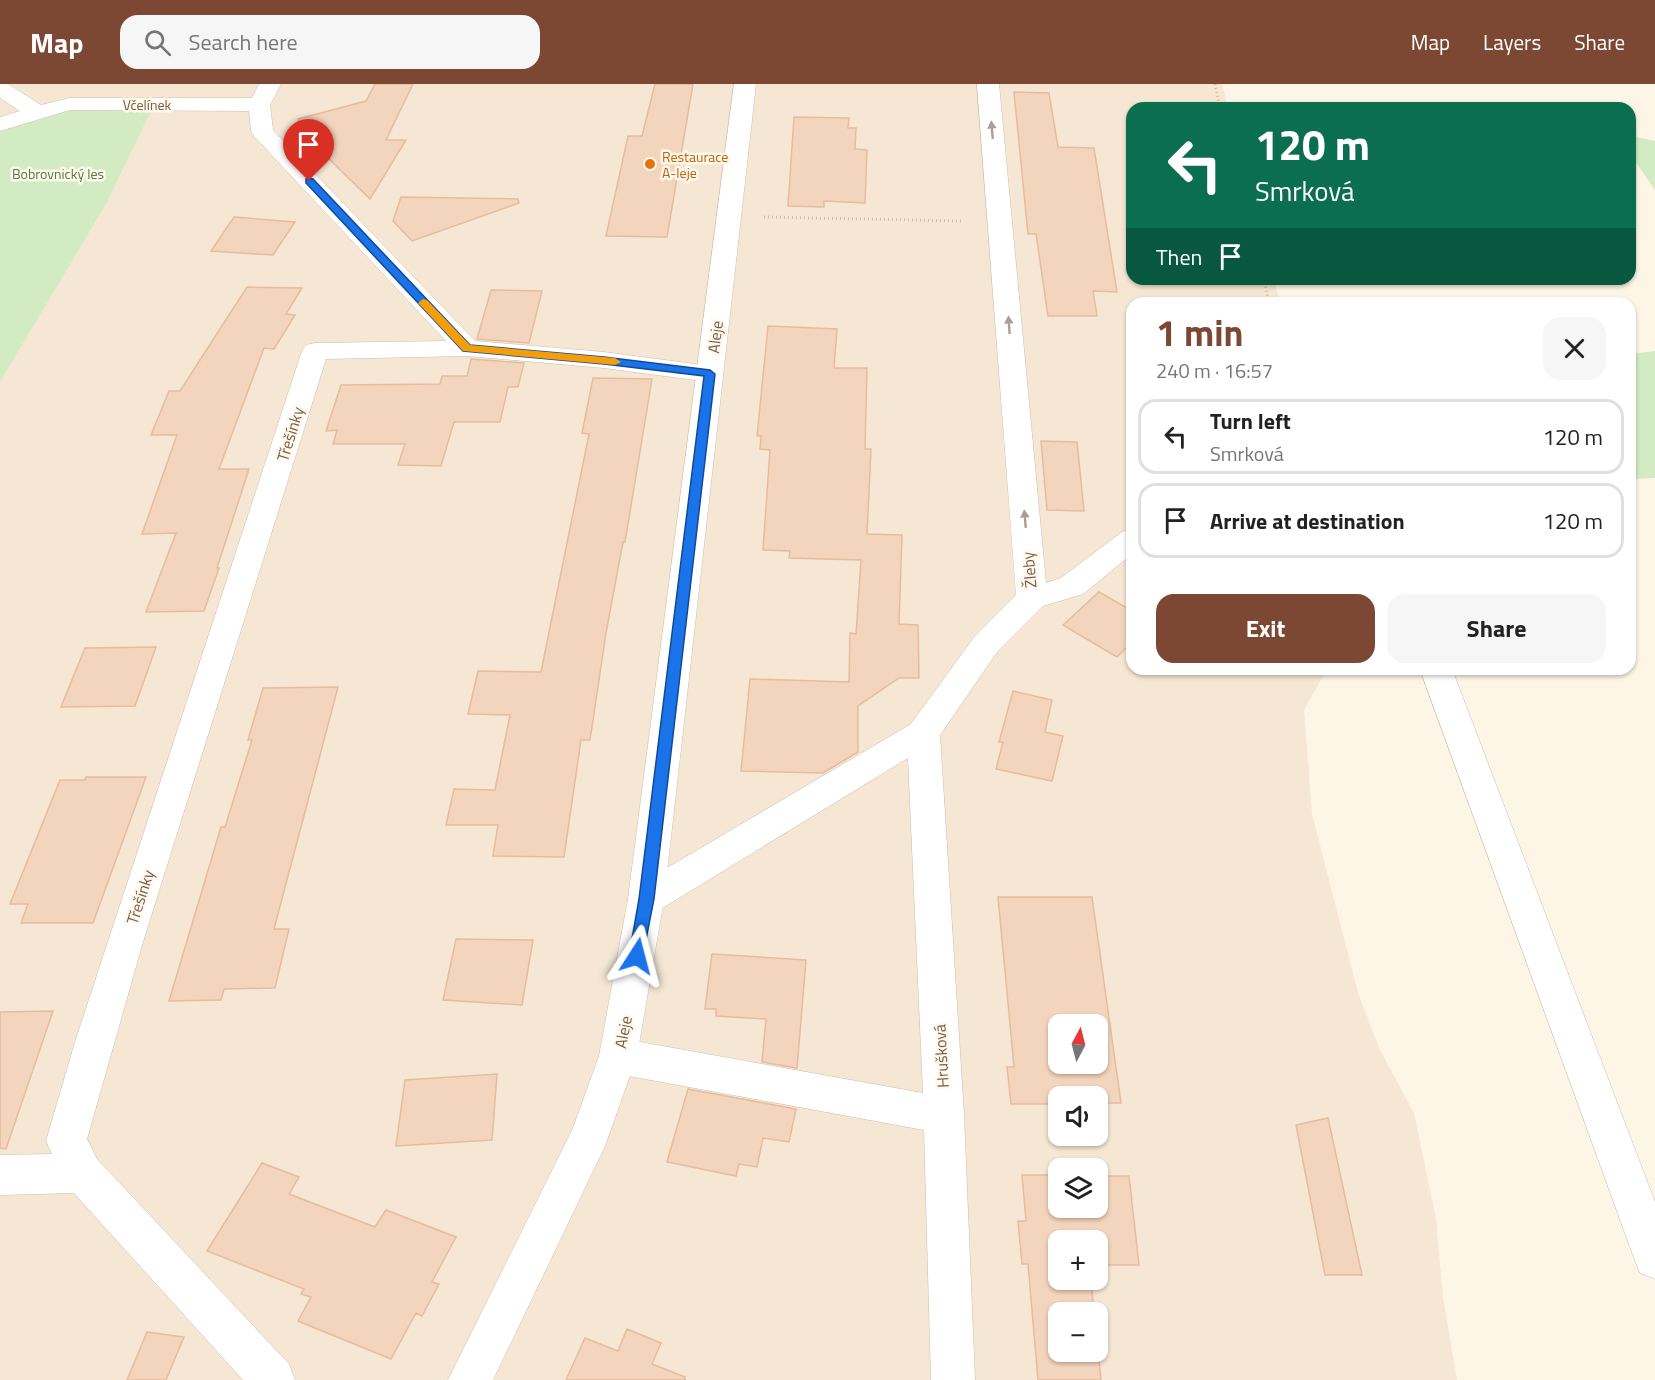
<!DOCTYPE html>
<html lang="en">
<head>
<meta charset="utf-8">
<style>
  body { margin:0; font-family:"Titillium Web",sans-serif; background:#f6f6f6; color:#222; height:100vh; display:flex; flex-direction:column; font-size:22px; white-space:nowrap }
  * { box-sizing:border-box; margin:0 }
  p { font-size:20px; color:#767676 }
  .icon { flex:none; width:33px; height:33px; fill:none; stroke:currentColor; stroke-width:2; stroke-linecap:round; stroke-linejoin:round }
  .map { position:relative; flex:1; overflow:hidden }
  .panel { position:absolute; left:1126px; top:213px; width:510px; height:378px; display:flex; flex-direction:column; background:#fff; border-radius:18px; box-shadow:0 2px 4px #0004 }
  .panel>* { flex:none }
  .hud { position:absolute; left:1126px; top:18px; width:510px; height:183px; border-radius:18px; box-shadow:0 2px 4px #0004; background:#0b6e4f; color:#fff; overflow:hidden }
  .needle { width:39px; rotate:7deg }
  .tools { position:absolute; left:1048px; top:930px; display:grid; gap:12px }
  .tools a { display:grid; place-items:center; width:60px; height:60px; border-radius:12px; background:#fff; box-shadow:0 2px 4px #0004; font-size:30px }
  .pin { position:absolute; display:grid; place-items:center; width:51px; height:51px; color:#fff; margin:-62px -26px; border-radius:50% 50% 50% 0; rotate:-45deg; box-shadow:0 0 6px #0007 }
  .pin .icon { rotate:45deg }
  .me { position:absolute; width:66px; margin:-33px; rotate:9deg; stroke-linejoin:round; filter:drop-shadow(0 0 4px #0008) }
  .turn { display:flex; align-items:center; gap:21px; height:126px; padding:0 30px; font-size:27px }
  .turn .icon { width:78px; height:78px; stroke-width:2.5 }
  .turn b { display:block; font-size:42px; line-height:51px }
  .then { display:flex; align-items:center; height:57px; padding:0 30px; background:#0003; gap:12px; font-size:22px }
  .round { display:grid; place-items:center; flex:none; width:63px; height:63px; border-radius:18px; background:#f6f6f6 }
  .headline { display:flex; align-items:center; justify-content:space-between; height:102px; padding:0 30px }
  h1 { font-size:36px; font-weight:700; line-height:45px; color:#7c4733 }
  .action { display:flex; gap:12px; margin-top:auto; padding:12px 30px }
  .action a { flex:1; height:69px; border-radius:18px; background:#7c4733; color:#fff; font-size:24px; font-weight:700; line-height:69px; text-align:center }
  .action a+a { background:#f6f6f6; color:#222 }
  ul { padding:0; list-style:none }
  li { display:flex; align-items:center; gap:18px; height:75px; margin:0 12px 9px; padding:0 18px; border:3px solid #e0e0e0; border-radius:18px }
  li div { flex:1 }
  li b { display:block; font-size:22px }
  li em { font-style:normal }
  header { display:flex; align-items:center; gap:36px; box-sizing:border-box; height:84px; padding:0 30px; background:#7c4733; color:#fff }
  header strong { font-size:28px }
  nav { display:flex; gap:33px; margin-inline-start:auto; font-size:21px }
  .search { width:420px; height:54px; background:#f6f6f6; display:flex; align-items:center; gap:15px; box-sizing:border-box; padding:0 21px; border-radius:18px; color:#767676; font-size:22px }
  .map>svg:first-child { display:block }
</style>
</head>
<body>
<header>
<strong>Map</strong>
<div class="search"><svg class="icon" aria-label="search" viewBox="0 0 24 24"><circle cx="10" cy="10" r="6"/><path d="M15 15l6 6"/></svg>Search here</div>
<nav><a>Map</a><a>Layers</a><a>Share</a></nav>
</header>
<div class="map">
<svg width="1655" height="1296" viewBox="0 0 1655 1296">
  <rect width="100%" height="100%" fill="#fdf5e6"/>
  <!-- residential -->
  <path fill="#f5e7d4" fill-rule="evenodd" d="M0 0H1222L1228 24H1132V195H1274L1280 219H1132V585H1327L1304 626 1312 730 1358 909 1380 966 1414 1029 1436 1135 1443 1214 1457 1296H0V298L54 205 0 46ZM1059 940H1098V980H1059ZM1059 1012H1098V1052H1059ZM1059 1084H1098V1124H1059ZM1059 1156H1098V1196H1059ZM1059 1228H1098V1268H1059Z"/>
  <!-- green -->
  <path fill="#d2ebc3" d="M99 24 151 27 107 118 0 298V46L62 27Z
    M1631 52 1655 57V106L1631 71Z
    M1655 267V394L1631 395V270Z"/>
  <!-- building -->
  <path fill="#f3d5bd" stroke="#e6bc9d" stroke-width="1.5" fill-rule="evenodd" d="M375 0H413L386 56H406L370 115 320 66 298 35 366 17Z
    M655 0H693L667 153 606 152 628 52H642Z
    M1014 8 1049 9 1058 63 1094 64 1117 208 1093 207 1097 232H1048L1036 150H1028Z
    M794 33 849 34 848 44H856L855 65 867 66 865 119 824 117V123L788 122Z
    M401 113 518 115 519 119 412 157 393 137Z
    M234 133 295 138 273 171 211 167Z
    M247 203 302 204 286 230 295 231 274 265 264 264 219 385H249L217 484H219L204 527 146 528 176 449 142 450 177 351H151L169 307H180Z
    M491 206 542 207 529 259 477 255Z
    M768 242 837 245 834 284H867L865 365H871L867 450 902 451 899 540 918 541 919 594H899L858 622V668L823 689 741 687 750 595 849 598 850 549 856 550 861 476 789 474 790 467 763 466 770 366 760 365 761 352H757Z
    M471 275 524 279 518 303H508L500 338H454L441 382 398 381 405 360H333L337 346 326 347 341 301 440 300 442 292H467Z
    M593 294 652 295 625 458H623L606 549 590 656H581L564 773 493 772 498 741H446L454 705 495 706 510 631 468 630 478 587 541 588 589 350 582 349Z
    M1041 357 1077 358 1084 427 1047 426Z
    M1099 508 1132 527V558L1117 573 1063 541Z
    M156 563 135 622 61 623 85 564Z
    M338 603 274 845H289L275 904 224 905 221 916 169 917 221 743H225L252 656H248L263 604Z
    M1013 607 1052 616 1045 648 1063 652 1052 697 996 685 1003 658H999Z
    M86 693H146L93 839H21L28 820H10L60 696H85Z
    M998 813H1092L1121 1019H1098V1012H1059V1020H1011L1007 983H1014ZM1059 940H1098V980H1059Z
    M456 855 533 856 522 921 443 916Z
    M712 870 806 876 797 984 762 978 766 935 716 932V925H705Z
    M53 927 6 1065 0 1064V928Z
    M497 990 492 1056 396 1062 405 996Z
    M688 1005 796 1025 789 1058 763 1054 757 1083 739 1080 736 1092 667 1078Z
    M1328 1034 1362 1191H1325L1296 1041Z
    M262 1079 299 1093 289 1110 375 1143 386 1126 456 1153 432 1198 439 1200 422 1232 416 1229 391 1275 298 1237 311 1213 301 1210 304 1205 207 1167Z
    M1022 1091H1059V1124H1098V1092H1129L1139 1181H1098V1156H1059V1196H1091L1094 1228H1059V1268L1098 1267 1101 1296H1038L1028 1180H1022L1018 1137H1026Z
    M627 1245 661 1259 652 1280 685 1293V1296H566L585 1254 618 1267Z
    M147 1248 184 1253 166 1296H127Z"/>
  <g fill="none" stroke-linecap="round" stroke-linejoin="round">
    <!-- street casing -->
    <g stroke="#cfbdac" stroke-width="1">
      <path id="street" d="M0 0H8L41 21 69 14H252L259 0H281L270 21 273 46 475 257 604 268 710 282 719 284 723 290 719 296 710 298 604 284 467 272 326 275 143 858 87 1055 97 1075 289 1280 295 1296H243L74 1109 0 1111V1071L52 1070 46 1057 75 958 302 267 306 261 315 259 446 257 254 52 251 47 249 27 70 26 0 47V33L20 27 0 14Z
        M977 0H999L1046 499 1061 494 1122 448 1132 445V470L1083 510 1043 522 997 568 940 651 964 1031 975 1296H931L924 1046 618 990 604 984 599 972 604 960 618 954 923 1009 908 674 659 826 646 830 633 826 628 815 633 804 911 640 975 552 1016 511Z
        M1420 585H1452L1655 1118V1195L1640 1189 1634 1174Z"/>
    </g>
    <!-- secondary casing -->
    <g stroke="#d4bfab" stroke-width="1">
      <path id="secondary" d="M734 0H756L664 815 637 972 605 1062 493 1296H448L573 1044 599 972 628 815Z"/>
    </g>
    <!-- path -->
    <path stroke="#d8b89f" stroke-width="3" stroke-dasharray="1 3" stroke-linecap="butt" d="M1215 0 1220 24
      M764 133 963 137
      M1264 195 1269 219"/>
    <!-- street -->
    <use href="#street" fill="#fff" fill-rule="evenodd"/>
    <!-- secondary -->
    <use href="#secondary" fill="#fff" fill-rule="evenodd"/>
  </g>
  <!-- one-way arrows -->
  <defs><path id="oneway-solid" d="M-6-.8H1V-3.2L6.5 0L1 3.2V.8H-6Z" transform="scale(1.5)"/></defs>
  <g fill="#ad9d92">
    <use href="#oneway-solid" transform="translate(992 46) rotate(-95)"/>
    <use href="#oneway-solid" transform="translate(1009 241) rotate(-94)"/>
    <use href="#oneway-solid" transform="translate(1025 435) rotate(-95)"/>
  </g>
  <!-- route -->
  <path fill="#1a73e8" stroke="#114b97" stroke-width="1.5" d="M309 94 313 95 470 261 604 273 710 286 715 290 654 815 642 876 637 878 631 876 629 872 639 815 704 292 604 280 463 267 306 99V95Z"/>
  <!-- slow -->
  <path fill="#f59e0b" d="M423 215 427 216 470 261 615 274 621 278 615 281 463 267 420 221 418 219Z"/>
  <!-- markers -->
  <circle fill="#e8710a" stroke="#fff9ed" stroke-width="2" cx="650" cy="80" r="6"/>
  <g text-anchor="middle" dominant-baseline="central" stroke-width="5" stroke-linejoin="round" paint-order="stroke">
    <!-- far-street labels -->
    <g font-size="14" fill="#775c4a" stroke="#fff9ed">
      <text x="147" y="20">Včelínek</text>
    </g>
    <!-- far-food labels -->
    <g font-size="14" fill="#c56008" stroke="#fff9ed" text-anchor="start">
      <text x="662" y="72">Restaurace<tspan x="662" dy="16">A-leje</tspan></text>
    </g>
    <!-- far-park labels -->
    <g font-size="14" fill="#507d42" stroke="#fff9ed">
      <text x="58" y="89">Bobrovnický les</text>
    </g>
    <!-- street labels -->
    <g font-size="16" fill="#775c4a" stroke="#fff9ed">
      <text transform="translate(715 253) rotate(-83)">Aleje</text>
      <text transform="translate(290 350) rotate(-73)">Třešínky</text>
      <text transform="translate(1029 486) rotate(-95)">Žleby</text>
      <text transform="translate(140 813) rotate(-72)">Třešínky</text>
      <text transform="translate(623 948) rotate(-79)">Aleje</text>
      <text transform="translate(941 972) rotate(-93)">Hrušková</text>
    </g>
  </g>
</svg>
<div class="tools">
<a><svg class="needle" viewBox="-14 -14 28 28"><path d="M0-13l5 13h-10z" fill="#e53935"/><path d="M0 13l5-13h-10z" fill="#767676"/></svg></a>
<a><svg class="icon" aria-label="sound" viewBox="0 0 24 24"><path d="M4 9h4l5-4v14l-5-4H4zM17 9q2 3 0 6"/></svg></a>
<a><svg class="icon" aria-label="layers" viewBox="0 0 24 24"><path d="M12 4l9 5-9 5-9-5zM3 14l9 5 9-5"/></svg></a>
<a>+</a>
<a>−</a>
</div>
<div class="pin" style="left:309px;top:97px;background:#d93025"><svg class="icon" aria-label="arrive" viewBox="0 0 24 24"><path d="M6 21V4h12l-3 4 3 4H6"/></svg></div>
<svg class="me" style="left:637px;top:872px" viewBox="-20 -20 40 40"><path d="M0-17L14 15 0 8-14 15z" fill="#1a73e8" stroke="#fff" stroke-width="4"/></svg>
<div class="hud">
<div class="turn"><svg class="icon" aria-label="left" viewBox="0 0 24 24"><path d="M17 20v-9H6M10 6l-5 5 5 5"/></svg><div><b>120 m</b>Smrková</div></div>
<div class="then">Then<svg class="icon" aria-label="arrive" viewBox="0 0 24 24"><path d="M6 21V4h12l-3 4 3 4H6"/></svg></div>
</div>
<section class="panel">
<div class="headline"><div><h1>1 min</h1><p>240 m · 16:57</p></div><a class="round"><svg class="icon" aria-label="close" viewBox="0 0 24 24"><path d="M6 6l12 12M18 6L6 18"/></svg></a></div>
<ul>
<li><svg class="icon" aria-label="left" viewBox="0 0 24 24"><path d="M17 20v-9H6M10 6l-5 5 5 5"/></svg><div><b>Turn left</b><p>Smrková</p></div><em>120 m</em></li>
<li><svg class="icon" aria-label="arrive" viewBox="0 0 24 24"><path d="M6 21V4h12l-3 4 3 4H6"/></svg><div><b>Arrive at destination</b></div><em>120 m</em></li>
</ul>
<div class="action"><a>Exit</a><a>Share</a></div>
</section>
</div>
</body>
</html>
